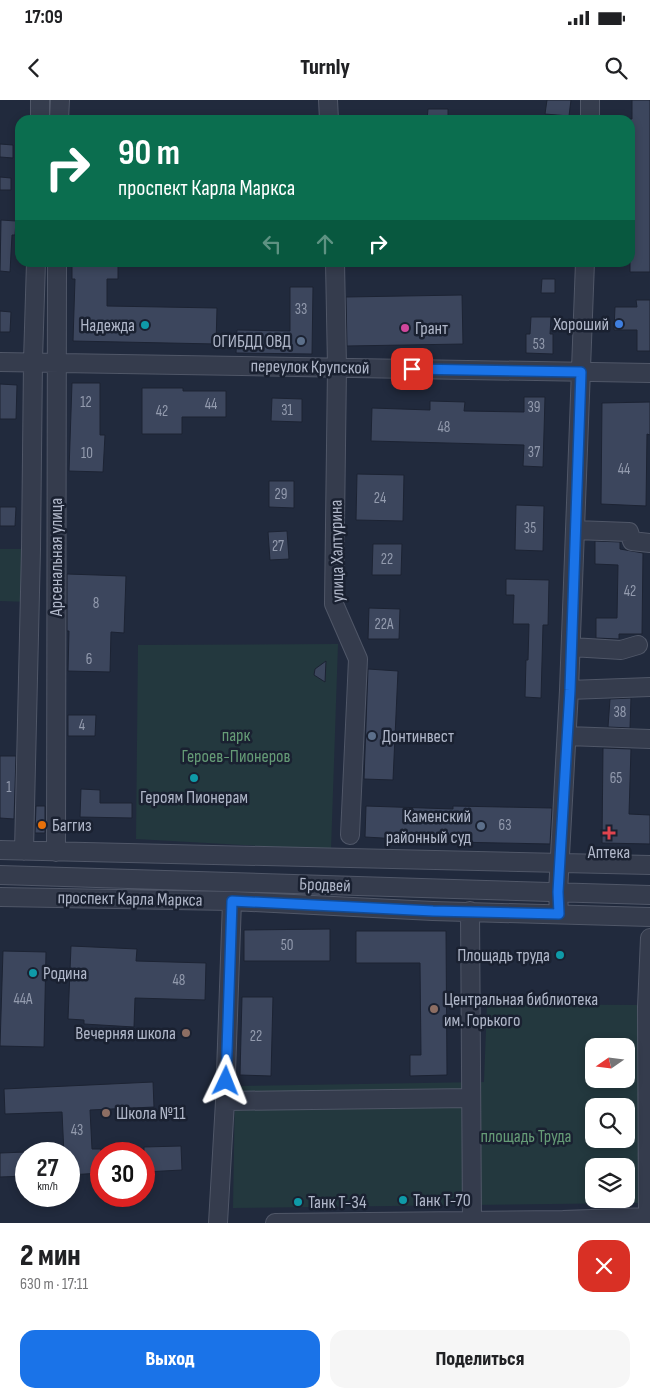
<!DOCTYPE html>
<html lang="ru">
<head>
<meta charset="utf-8">
<style>
  body { margin:0; font-family:"Sofia Sans Condensed",sans-serif; background:#f6f6f6; color:#202124; height:100vh; display:flex; flex-direction:column; font-size:19px; white-space:nowrap }
  * { box-sizing:border-box; margin:0 }
  p { font-size:16px; color:#757577 }
  .icon { flex:none; width:28px; height:28px; fill:none; stroke:currentColor; stroke-width:2; stroke-linecap:round; stroke-linejoin:round }
  .map { position:relative; height:1123px; overflow:hidden }
  .panel { display:flex; flex-direction:column; background:#fff; flex:1 }
  .panel>* { flex:none }
  .guide { position:absolute; left:15px; top:15px; width:620px; height:152px; border-radius:15px; box-shadow:0 2px 8px #0003; background:#0b6e4f; color:#fff; overflow:hidden }
  .needle { width:32px; rotate:256deg }
  .controls { position:absolute; left:585px; top:938px; display:grid; gap:10px }
  .controls a { display:grid; place-items:center; width:50px; height:50px; border-radius:10px; background:#fff; box-shadow:0 2px 8px #0003; font-size:25px }
  .speed { position:absolute; left:15px; top:1042px; display:flex; gap:10px; font-size:25px; font-weight:700; text-align:center }
  .speed>* { display:grid; place-content:center; width:65px; height:65px; border-radius:50%; background:#fff; box-shadow:0 2px 8px #0003; line-height:1 }
  .speed small { font-size:12px; font-weight:400 }
  .speed .limit { border:8px solid #d22; background:#fff; color:#111 }
  .pin { position:absolute; display:grid; place-items:center; width:42px; height:42px; color:#fff; margin:-21px; border-radius:10px; box-shadow:0 2px 8px #0006 }
  .me { position:absolute; width:55px; margin:-28px; rotate:2deg; stroke-linejoin:round; filter:drop-shadow(0 0 4px #0008) }
  .turn { display:flex; align-items:center; gap:18px; height:105px; padding:0 20px; font-size:22px }
  .turn .icon { width:65px; height:65px; stroke-width:2.5 }
  .turn b { display:block; font-size:35px; line-height:42px }
  .lanes { display:flex; align-items:center; height:48px; padding:0 20px; background:#0003; justify-content:center; gap:25px; direction:ltr }
  .lanes .off { opacity:.35 }
  .round { display:grid; place-items:center; flex:none; width:52px; height:52px; border-radius:15px; background:#f6f6f6 }
  .headline { display:flex; align-items:center; justify-content:space-between; height:85px; padding:0 20px }
  h1 { font-size:30px; font-weight:800; line-height:38px }
  .button { display:flex; gap:10px; margin-top:auto; padding:10px 20px }
  .button a { flex:1; height:58px; border-radius:15px; background:#1a73e8; color:#fff; font-size:20px; font-weight:800; line-height:58px; text-align:center }
  .button a+a { background:#f6f6f6; color:#202124 }
  .status { display:flex; justify-content:space-between; align-items:center; height:35px; padding:0 25px; background:#fff; direction:ltr }
  .status svg { height:14px; fill:currentColor }
  header { display:flex; justify-content:space-between; align-items:center; height:65px; padding:0 20px; background:#fff; font-size:22px; font-weight:800 }
  .map>svg:first-child { display:block }
</style>
</head>
<body>
<div class="status"><b>17:09</b><svg viewBox="0 0 49 12"><path d="M0 12V9h3v3zM5 12V6h3v6zM10 12V3h3v9zM15 12V0h3v12zM26 1h20v11H26zM47 4h2v5h-2z"/></svg></div>
<header><svg class="icon" aria-label="back" viewBox="0 0 24 24"><path d="M15 5l-7 7 7 7"/></svg>Turnly<svg class="icon" aria-label="search" viewBox="0 0 24 24"><circle cx="10" cy="10" r="6"/><path d="M15 15l6 6"/></svg></header>
<div class="map">
<svg width="650" height="1123" viewBox="0 0 650 1123">
  <rect width="100%" height="100%" fill="#212a3d"/>
  <!-- green -->
  <path fill="#23383e" fill-rule="evenodd" d="M0 449H31L29 502 0 501Z
    M338 544 331 750 136 739 138 545Z
    M487 904 638 905V1103L233 1108 235 986 484 982ZM594 946H626V979H594ZM594 1006H626V1039H594ZM594 1066H626V1099H594Z"/>
  <!-- building -->
  <path fill="#3c465d" stroke="#1c2333" d="M547 0H571L569 16 545 14Z
    M632 0H650V172H630V19H632Z
    M428 9H448V20H427Z
    M0 44 13 45V58L0 57Z
    M0 77 11 78V90H0Z
    M1 120 16 121 15 135H12L10 172 0 171Z
    M72 162H118V179H107V206L217 208 216 244 73 241 75 179H72Z
    M542 179H555V193H541Z
    M290 187H313L312 254 236 253 237 230 290 231Z
    M462 195 463 244 347 246 346 197Z
    M636 200H650V251H637V230H614L615 207H637Z
    M0 211 11 212 10 232H0Z
    M531 217H551L550 234H553V254L526 253V234H530Z
    M72 283H100V335H105L103 372 69 371Z
    M0 284 17 285 16 319H0Z
    M142 288H183V291H226V317H182V334H142Z
    M524 297H545L543 367 523 366 524 345 371 341 372 308 430 310V301L465 302 464 311 524 312Z
    M272 298 302 299V322L271 321Z
    M650 302V335L647 334 646 406 601 404 602 303Z
    M357 374 404 375 403 421 356 420Z
    M269 381H294V408L269 407Z
    M516 405 544 406 543 451 515 450Z
    M0 407H16L15 426H0Z
    M287 431 289 459 270 460 268 432Z
    M595 441 620 442V449L643 453 642 534H619V539L596 538V518H617L618 465 595 464Z
    M373 444H402L401 475H372Z
    M67 474 126 476 124 533 111 532 110 572 68 571 69 531H67Z
    M506 479 549 480 548 525H543L541 598 525 597 526 560H528L529 524H513L514 495H506Z
    M369 508 400 509 399 539H368Z
    M326 561 325 582 314 575 315 569Z
    M368 569 398 571 393 680 364 679Z
    M631 598 630 628 608 627 610 599Z
    M68 615H96L95 636H68Z
    M603 648 631 649 629 714 650 715V744L602 743Z
    M0 656H16L14 719 0 718Z
    M81 689 100 690V703H132V718L80 717Z
    M36 706H45V733H35Z
    M366 706 453 709V706L552 708 550 744 452 742 365 737Z
    M330 829V861H244V830Z
    M356 831H446L447 975 410 976V955H421L420 863H356Z
    M71 846 137 849 136 861 206 863 205 900 135 898 134 927 84 924V920L68 919Z
    M3 851 46 852 44 947 0 946Z
    M242 897H273L271 976 240 975Z
    M153 982 154 1007 90 1010 92 1049H101V1073L69 1075V1054H64L62 1012 5 1014 4 989Z
    M181 1046 182 1070 144 1072V1047Z
    M26 1052V1076L0 1077V1053Z"/>
  <g fill="none" stroke-linecap="round" stroke-linejoin="round">
    <!-- minor casing -->
    <g stroke="#505768" stroke-width="20">
      <path id="minor" d="M328 0 329 20
        M40 20V0
        M59 20 60 0
        M590 20V0
        M335 162 337 267 334 504 358 559 350 735
        M0 262 650 273
        M575 430 629 432 632 441 650 443
        M571 547 621 550 638 545
        M569 590 650 587
        M567 636 650 639
        M0 750 650 765
        M24 751 31 449 33 261 36 162
        M56 752 57 162
        M0 775 650 795
        M0 797 232 801 433 811 650 817
        M470 811 472 1121
        M559 814 558 792 569 590 585 162
        M225 1001 471 998
        M648 1117 647 907 650 838
        M218 1123 225 1001 232 801
        M275 1123 563 1120 650 1117"/>
    </g>
    <!-- minor -->
    <use href="#minor" stroke="#353c4d" stroke-width="18"/>
  </g>
  <g fill="none" stroke-linecap="round" stroke-linejoin="round">
    <!-- route casing -->
    <g stroke="#114b97" stroke-width="12">
      <path id="route" d="M226 981 232 801 433 811 559 814 558 792 570 590 581 272 412 269"/>
    </g>
    <!-- route -->
    <use href="#route" stroke="#1a73e8" stroke-width="9"/>
  </g>
  <!-- markers -->
  <circle fill="#3f7fe0" stroke="#1a2131" stroke-width="2" cx="619" cy="224" r="5"/>
  <g fill="#0f9aa8" stroke="#1a2131" stroke-width="2">
    <circle cx="145" cy="225" r="5"/>
    <circle cx="194" cy="678" r="5"/>
    <circle cx="560" cy="855" r="5"/>
    <circle cx="33" cy="873" r="5"/>
    <circle cx="403" cy="1100" r="5"/>
    <circle cx="298" cy="1102" r="5"/>
  </g>
  <circle fill="#d1479c" stroke="#1a2131" stroke-width="2" cx="405" cy="228" r="5"/>
  <g fill="#5c6f8a" stroke="#1a2131" stroke-width="2">
    <circle cx="301" cy="241" r="5"/>
    <circle cx="372" cy="636" r="5"/>
    <circle cx="481" cy="726" r="5"/>
  </g>
  <circle fill="#e8710a" stroke="#1a2131" stroke-width="2" cx="42" cy="725" r="5"/>
  <path fill="#e0444e" stroke="#1a2131" stroke-width="2" d="M606.5 725.5h5v5h5v5h-5v5h-5v-5h-5v-5h5z"/>
  <g fill="#8d6e63" stroke="#1a2131" stroke-width="2">
    <circle cx="434" cy="909" r="5"/>
    <circle cx="186" cy="933" r="5"/>
    <circle cx="106" cy="1013" r="5"/>
  </g>
  <g text-anchor="middle" dominant-baseline="central" stroke-width="5" stroke-linejoin="round" paint-order="stroke">
    <!-- number labels -->
    <g font-size="15" fill="#939bae">
      <text x="301" y="209">33</text>
      <text x="539" y="244">53</text>
      <text x="86" y="302">12</text>
      <text x="211" y="304">44</text>
      <text x="534" y="307">39</text>
      <text x="287" y="310">31</text>
      <text x="162" y="311">42</text>
      <text x="444" y="327">48</text>
      <text x="534" y="352">37</text>
      <text x="87" y="353">10</text>
      <text x="624" y="369">44</text>
      <text x="281" y="394">29</text>
      <text x="380" y="398">24</text>
      <text x="530" y="428">35</text>
      <text x="278" y="446">27</text>
      <text x="387" y="459">22</text>
      <text x="630" y="491">42</text>
      <text x="96" y="503">8</text>
      <text x="384" y="524">22А</text>
      <text x="89" y="559">6</text>
      <text x="620" y="612">38</text>
      <text x="82" y="625">4</text>
      <text x="616" y="678">65</text>
      <text x="9" y="687">1</text>
      <text x="505" y="725">63</text>
      <text x="287" y="845">50</text>
      <text x="179" y="880">48</text>
      <text x="23" y="899">44А</text>
      <text x="256" y="936">22</text>
      <text x="77" y="1030">43</text>
    </g>
    <!-- poi labels -->
    <g font-size="18" fill="#b0b7c9" stroke="#1a2131" text-anchor="start">
      <text x="609" y="224" text-anchor="end">Хороший</text>
      <text x="135" y="225" text-anchor="end">Надежда</text>
      <text x="415" y="228">Грант</text>
      <text x="291" y="241" text-anchor="end">ОГИБДД ОВД</text>
      <text x="382" y="636">Донтинвест</text>
      <text x="194" y="697" text-anchor="middle">Героям Пионерам</text>
      <text x="471" y="716" text-anchor="end">Каменский<tspan x="471" dy="21">районный суд</tspan></text>
      <text x="52" y="725">Баггиз</text>
      <text x="609" y="752" text-anchor="middle">Аптека</text>
      <text x="550" y="855" text-anchor="end">Площадь труда</text>
      <text x="43" y="873">Родина</text>
      <text x="444" y="899">Центральная библиотека<tspan x="444" dy="21">им. Горького</tspan></text>
      <text x="176" y="933" text-anchor="end">Вечерняя школа</text>
      <text x="116" y="1013">Школа №11</text>
      <text x="413" y="1100">Танк Т-70</text>
      <text x="308" y="1102">Танк Т-34</text>
    </g>
    <!-- street labels -->
    <g font-size="18" fill="#b0b7c9" stroke="#1a2131">
      <text transform="translate(310 267) rotate(1)">переулок Крупской</text>
      <text transform="translate(337 451) rotate(-91)">улица Халтурина</text>
      <text transform="translate(56 457) rotate(-90)">Арсенальная улица</text>
      <text transform="translate(325 785) rotate(2)">Бродвей</text>
      <text transform="translate(130 799) rotate(1)">проспект Карла Маркса</text>
    </g>
    <!-- park labels -->
    <g font-size="18" fill="#659b76" stroke="#1a2131">
      <text x="236" y="635">парк<tspan x="236" dy="21">Героев-Пионеров</tspan></text>
      <text x="526" y="1036">площадь Труда</text>
    </g>
  </g>
</svg>
<div class="controls">
<a><svg class="needle" viewBox="-14 -14 28 28"><path d="M0-13l5 13h-10z" fill="#e53935"/><path d="M0 13l5-13h-10z" fill="#757577"/></svg></a>
<a><svg class="icon" aria-label="search" viewBox="0 0 24 24"><circle cx="10" cy="10" r="6"/><path d="M15 15l6 6"/></svg></a>
<a><svg class="icon" aria-label="layers" viewBox="0 0 24 24"><path d="M12 4l9 5-9 5-9-5zM3 14l9 5 9-5"/></svg></a>
</div>
<div class="speed"><div>27<small>km/h</small></div><div class="limit">30</div></div>
<div class="pin" style="left:412px;top:269px;background:#d93025"><svg class="icon" aria-label="arrive" viewBox="0 0 24 24"><path d="M6 21V4h12l-3 4 3 4H6"/></svg></div>
<svg class="me" style="left:226px;top:981px" viewBox="-20 -20 40 40"><path d="M0-17L14 15 0 8-14 15z" fill="#1a73e8" stroke="#fff" stroke-width="4"/></svg>
<div class="guide">
<div class="turn"><svg class="icon" aria-label="right" viewBox="0 0 24 24"><path d="M7 20v-9h11M14 6l5 5-5 5"/></svg><div><b>90 m</b>проспект Карла Маркса</div></div>
<div class="lanes"><svg class="icon off" aria-label="left" viewBox="0 0 24 24"><path d="M17 20v-9H6M10 6l-5 5 5 5"/></svg><svg class="icon off" aria-label="ahead" viewBox="0 0 24 24"><path d="M12 20V5M6 11l6-6 6 6"/></svg><svg class="icon" aria-label="right" viewBox="0 0 24 24"><path d="M7 20v-9h11M14 6l5 5-5 5"/></svg></div>
</div>
</div>
<section class="panel">
<div class="headline"><div><h1>2 мин</h1><p>630 m · 17:11</p></div><a class="round" style="background:#d93025;color:#fff"><svg class="icon" aria-label="close" viewBox="0 0 24 24"><path d="M6 6l12 12M18 6L6 18"/></svg></a></div>
<div class="button"><a>Выход</a><a>Поделиться</a></div>
</section>
</body>
</html>
